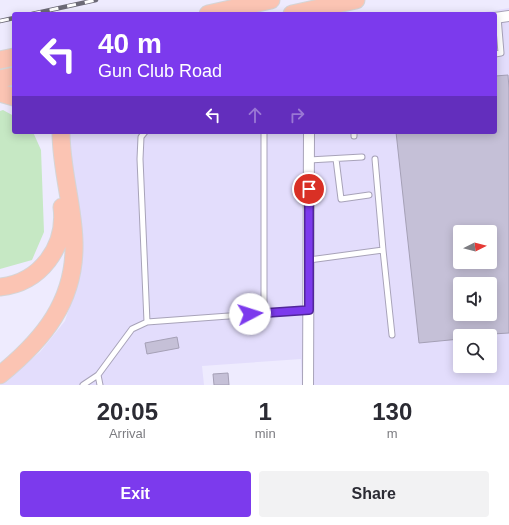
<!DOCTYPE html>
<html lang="en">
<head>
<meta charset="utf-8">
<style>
  body { margin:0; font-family:Helvetica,sans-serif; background:#f2f2f3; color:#2b2b33; height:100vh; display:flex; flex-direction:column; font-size:15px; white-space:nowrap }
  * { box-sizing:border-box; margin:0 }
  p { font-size:13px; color:#7c7c81 }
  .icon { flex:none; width:22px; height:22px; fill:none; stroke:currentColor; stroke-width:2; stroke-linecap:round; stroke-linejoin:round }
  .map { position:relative; height:385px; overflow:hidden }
  .side { display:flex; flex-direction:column; background:#fff; flex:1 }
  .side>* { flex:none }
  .hud { position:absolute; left:12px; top:12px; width:485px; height:122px; border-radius:4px; box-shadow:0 2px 10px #0003; background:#7c3aed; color:#fff; overflow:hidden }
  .needle { width:26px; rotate:84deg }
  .fabs { position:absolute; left:453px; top:225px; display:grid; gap:8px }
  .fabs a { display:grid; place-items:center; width:44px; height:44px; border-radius:4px; background:#fff; box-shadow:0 2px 10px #0003; font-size:20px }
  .pin { position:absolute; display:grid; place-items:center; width:34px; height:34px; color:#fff; margin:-17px; border:2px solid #fff; border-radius:50%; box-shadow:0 1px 4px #0007 }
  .me { position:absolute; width:44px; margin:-22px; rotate:85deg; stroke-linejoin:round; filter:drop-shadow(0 0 3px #0008) }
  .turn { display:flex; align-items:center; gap:14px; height:84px; padding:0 20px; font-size:18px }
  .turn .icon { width:52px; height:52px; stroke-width:2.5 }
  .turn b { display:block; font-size:28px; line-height:34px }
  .lanes { display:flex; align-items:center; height:38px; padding:0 20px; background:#0003; justify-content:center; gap:20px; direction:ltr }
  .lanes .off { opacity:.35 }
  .eta { display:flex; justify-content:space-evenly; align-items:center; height:68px; text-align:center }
  .eta b { font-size:24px; font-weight:800; line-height:28px }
  .action { display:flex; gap:8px; margin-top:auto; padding:8px 20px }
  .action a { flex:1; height:46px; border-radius:4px; background:#7c3aed; color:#fff; font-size:16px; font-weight:800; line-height:46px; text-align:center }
  .action a+a { background:#f2f2f3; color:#2b2b33 }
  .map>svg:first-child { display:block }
</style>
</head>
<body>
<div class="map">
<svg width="509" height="385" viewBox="0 0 509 385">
  <rect width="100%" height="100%" fill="#eeebfe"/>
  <!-- built -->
  <path fill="#e3ddfc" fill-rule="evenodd" d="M509 8V385H302L301 359 202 366 204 385H0L40 352 65 321 81 271 82 233 67 132H495V14H473ZM460 232H490V262H460ZM460 284H490V314H460ZM460 336H490V366H460Z"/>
  <!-- green -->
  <path fill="#c6e8c4" d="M3 110 14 116V132H33L41 150 44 232 32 260 0 269V111Z"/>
  <!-- building -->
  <path fill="#c5c0d7" stroke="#a5a0b6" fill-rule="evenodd" d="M508 75 509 88V333L460 336V339L419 343 396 132H495V76ZM460 232H490V262H460ZM460 284H490V314H460Z
    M177 337 179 348 147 354 145 343Z
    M228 373 229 385H214L213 374Z"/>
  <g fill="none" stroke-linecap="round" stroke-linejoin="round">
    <!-- lane casing -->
    <g stroke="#a8a3b9" stroke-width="7">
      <path id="lane" d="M495 54 501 53 498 17
        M145 132 141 137 140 159 147 322
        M264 132V312
        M354 132V136
        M336 159 341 199 369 195
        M309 160 362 157
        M383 250 392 335
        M309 260 383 250 375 159
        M98 375 100 385
        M83 385 98 375 132 329 147 322 309 310"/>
    </g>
    <!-- street casing -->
    <g stroke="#a8a3b9" stroke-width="12">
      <path id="street" d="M495 18 509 16
        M308 385 309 132"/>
    </g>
    <!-- primary casing -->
    <g stroke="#d5d5d6" stroke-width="19">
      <path id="primary" d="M208 14 271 0
        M292 14 356 0
        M0 60 14 57
        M0 79 14 76
        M0 93 14 97
        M0 287C40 283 67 247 62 207
        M0 375C43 340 76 301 74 241 73 205 61 169 61 132"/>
    </g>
    <!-- lane -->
    <use href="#lane" stroke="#fff" stroke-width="5"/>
    <!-- street -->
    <use href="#street" stroke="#fff" stroke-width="10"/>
    <!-- primary -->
    <use href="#primary" stroke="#fbc4b3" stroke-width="17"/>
    <!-- rail casing -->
    <g stroke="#6c6a76" stroke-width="4.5">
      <path id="rail" d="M32 14 96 0
        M0 21 14 18"/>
    </g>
    <!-- rail -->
    <use href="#rail" stroke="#fff" stroke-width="3" stroke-dasharray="9" stroke-linecap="butt"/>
  </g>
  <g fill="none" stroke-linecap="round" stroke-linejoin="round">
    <!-- route casing -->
    <g stroke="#51269a" stroke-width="10">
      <path id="route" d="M250 314 309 310V189"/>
    </g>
    <!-- route -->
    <use href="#route" stroke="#7c3aed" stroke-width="7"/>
  </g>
</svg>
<div class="fabs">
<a><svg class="needle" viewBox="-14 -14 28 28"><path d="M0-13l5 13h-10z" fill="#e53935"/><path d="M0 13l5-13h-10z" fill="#7c7c81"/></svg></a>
<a><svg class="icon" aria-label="sound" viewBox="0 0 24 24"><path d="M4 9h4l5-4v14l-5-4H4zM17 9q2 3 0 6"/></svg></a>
<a><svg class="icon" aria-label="search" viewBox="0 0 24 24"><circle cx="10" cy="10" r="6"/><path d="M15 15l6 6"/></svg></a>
</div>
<div class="pin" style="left:309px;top:189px;background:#d93025"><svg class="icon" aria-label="arrive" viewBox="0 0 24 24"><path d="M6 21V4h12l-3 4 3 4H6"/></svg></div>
<svg class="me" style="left:250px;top:314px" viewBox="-20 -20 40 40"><circle r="19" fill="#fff"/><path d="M0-13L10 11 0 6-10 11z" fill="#7c3aed"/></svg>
<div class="hud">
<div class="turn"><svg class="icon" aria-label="left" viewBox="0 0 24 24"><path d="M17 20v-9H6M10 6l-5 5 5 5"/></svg><div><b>40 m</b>Gun Club Road</div></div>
<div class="lanes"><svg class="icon" aria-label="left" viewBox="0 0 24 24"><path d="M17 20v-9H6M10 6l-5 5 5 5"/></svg><svg class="icon off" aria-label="ahead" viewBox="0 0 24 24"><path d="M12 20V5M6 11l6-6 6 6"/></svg><svg class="icon off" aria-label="right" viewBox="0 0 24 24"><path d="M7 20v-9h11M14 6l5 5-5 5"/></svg></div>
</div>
</div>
<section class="side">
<div class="eta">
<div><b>20:05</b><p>Arrival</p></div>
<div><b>1</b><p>min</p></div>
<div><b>130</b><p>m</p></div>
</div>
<div class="action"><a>Exit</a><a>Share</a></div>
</section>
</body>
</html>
